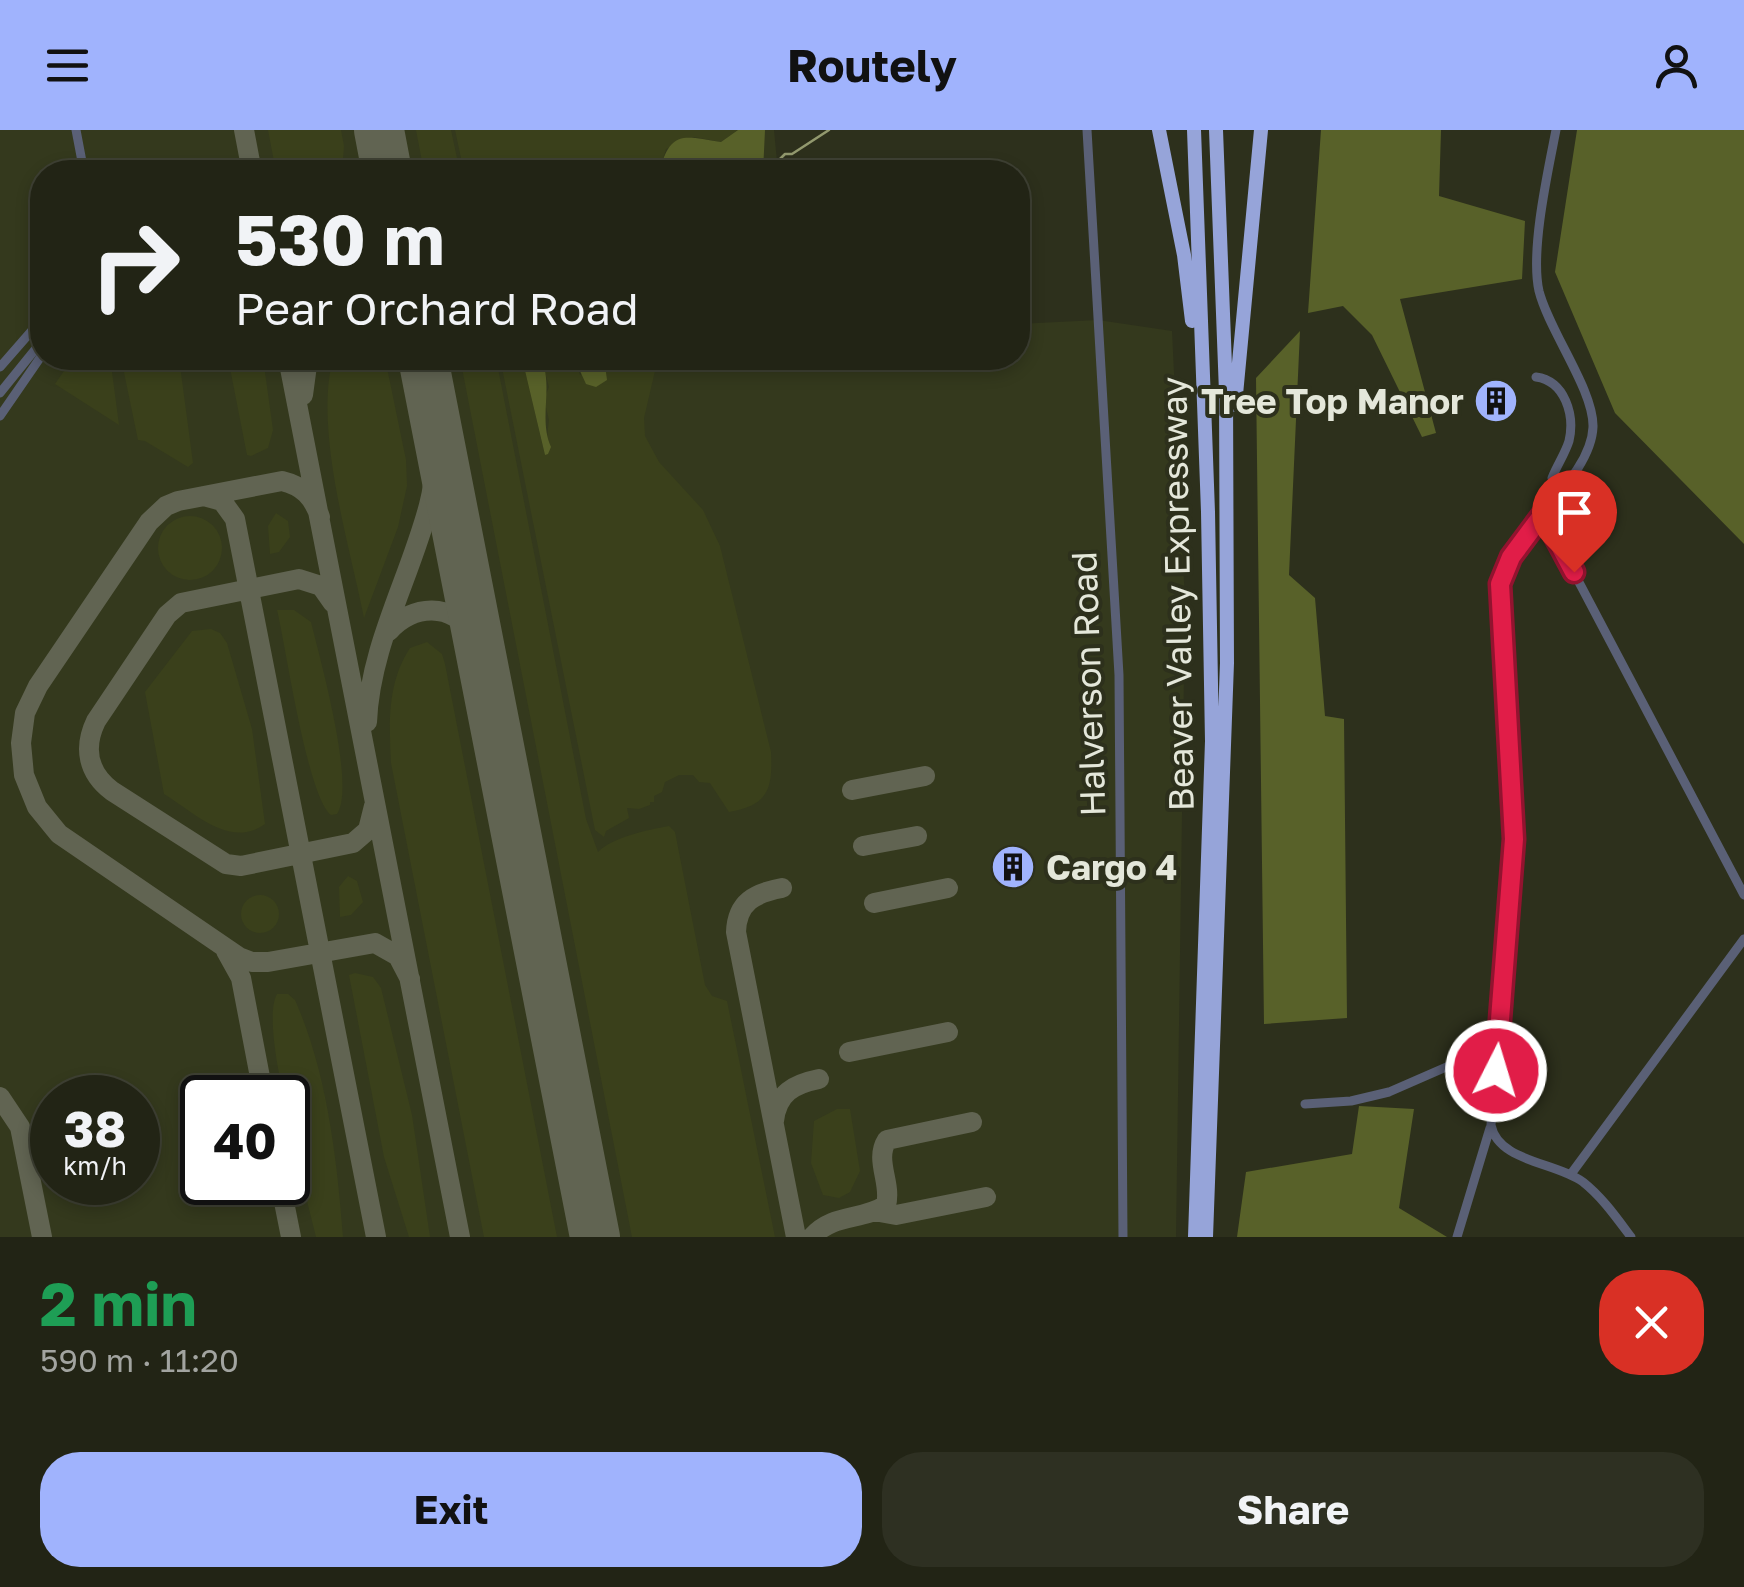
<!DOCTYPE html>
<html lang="en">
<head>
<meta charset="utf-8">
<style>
  body { margin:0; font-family:"Golos Text",sans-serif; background:#2e3022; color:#f1f3f6; height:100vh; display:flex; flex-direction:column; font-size:38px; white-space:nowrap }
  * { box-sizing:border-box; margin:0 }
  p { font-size:32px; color:#a2a4a0 }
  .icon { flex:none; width:55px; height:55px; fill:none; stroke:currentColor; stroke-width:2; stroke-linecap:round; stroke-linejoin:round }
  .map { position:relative; height:1107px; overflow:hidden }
  .drawer { display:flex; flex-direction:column; background:#222415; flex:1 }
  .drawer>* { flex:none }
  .guide { position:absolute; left:30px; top:30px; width:1000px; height:210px; border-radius:40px; box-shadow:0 5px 15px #0003,0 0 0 2px #3f4134; background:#222415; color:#f1f3f6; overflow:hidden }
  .speed { position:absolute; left:30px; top:945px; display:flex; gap:20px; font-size:50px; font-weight:700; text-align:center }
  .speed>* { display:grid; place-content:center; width:130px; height:130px; border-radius:50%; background:#222415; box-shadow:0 5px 15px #0003,0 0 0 2px #3f4134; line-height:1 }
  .speed small { font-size:25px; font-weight:400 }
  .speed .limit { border:5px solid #111; border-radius:15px; background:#fff; color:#111 }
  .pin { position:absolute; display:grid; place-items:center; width:85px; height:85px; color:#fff; margin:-102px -42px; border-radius:50% 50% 50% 0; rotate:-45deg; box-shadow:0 0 10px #0007 }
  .pin .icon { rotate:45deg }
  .me { position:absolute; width:110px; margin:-55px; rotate:5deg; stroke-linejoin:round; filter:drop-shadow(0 0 8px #0008) }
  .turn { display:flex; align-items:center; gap:35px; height:210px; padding:0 40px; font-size:45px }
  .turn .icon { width:130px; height:130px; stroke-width:2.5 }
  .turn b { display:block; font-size:70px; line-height:85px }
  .round { display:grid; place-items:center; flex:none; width:105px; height:105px; border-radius:40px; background:#2e3022 }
  .summary { display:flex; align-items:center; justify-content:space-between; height:170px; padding:0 40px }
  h1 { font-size:60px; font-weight:700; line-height:75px; color:#1e9e55 }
  .action { display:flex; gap:20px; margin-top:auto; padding:20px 40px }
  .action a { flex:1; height:115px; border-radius:40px; background:#a0b3fd; color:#111; font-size:40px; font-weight:700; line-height:115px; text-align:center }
  .action a+a { background:#2e3022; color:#f1f3f6 }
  header { display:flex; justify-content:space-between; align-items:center; height:130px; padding:0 40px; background:#a0b3fd; color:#111; font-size:45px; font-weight:700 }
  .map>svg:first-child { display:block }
</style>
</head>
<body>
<header><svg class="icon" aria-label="menu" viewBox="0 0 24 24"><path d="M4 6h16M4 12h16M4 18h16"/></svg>Routely<svg class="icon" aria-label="person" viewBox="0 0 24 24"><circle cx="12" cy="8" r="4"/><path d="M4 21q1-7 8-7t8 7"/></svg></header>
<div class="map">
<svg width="1744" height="1107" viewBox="0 0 1744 1107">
  <rect width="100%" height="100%" fill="#2d301c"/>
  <!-- built -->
  <path fill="#34391d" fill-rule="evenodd" d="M0 0H774L778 42H42V228H1018V194L1098 190 1172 201 1185 473 1176 1107H0ZM52 968H138V1052H52ZM202 968H288V1052H202Z"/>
  <!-- green -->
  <path fill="#3a401b" d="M268 0H341L344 16 342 42H276Z
    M416 0H451L460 42H424Z
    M455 0H738L721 12 694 7 666 19 659 42H464Z
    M73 228H90L98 242H112L119 295 55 254Z
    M121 228H179L193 333 188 337 145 311 138 310Z
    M228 228H263L273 300 268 318 251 326 247 325Z
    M333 228H385L406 330 407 356 398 397 364 488C349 412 314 301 333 228Z
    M460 228H496L586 689 598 722C613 707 647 700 669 696L675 702 705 855 712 866 727 871 775 1107H632Z
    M500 228H522L545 325 549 290 544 269 549 257 541 228H574L580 245 607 236 604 228H658L644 288 645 306 659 332 703 380 720 416 771 622C773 661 767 675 729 682L710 653 699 652 693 645H679L665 652 662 662 654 666V672H650V675L639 679 627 678 629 688 606 701 604 707 595 700Z
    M276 383 288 391 290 407 279 422 270 424 268 396Z
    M158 418a32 32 0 1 1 64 0a32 32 0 1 1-64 0Z
    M277 480H294L311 492C320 529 356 656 337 684L331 685C307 666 286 517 277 480Z
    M211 499 220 503 227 513 252 599 265 694C230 719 195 683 164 664L145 562 192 501Z
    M427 512 442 524 445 534 557 1107H484L391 633C389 593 387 553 410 518Z
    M348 746 357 751 363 772 351 785 340 787 339 757Z
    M241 784a19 19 0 1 1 38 0a19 19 0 1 1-38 0Z
    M355 843 373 847 381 858 412 985 430 1107H409L384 1027 349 845Z
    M277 864H288L295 870C327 942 337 1029 343 1107H316L297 1031 288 968 284 967C279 945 266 883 277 864Z
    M837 979H850L860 1041 850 1062 839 1068 823 1065 811 1033 814 991Z"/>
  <!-- forest -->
  <path fill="#586129" d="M738 0H765L763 42H659C671 0 682 6 721 12Z
    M1321 0H1441L1439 66 1525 91 1522 149 1400 169 1436 303 1422 307 1372 205 1343 176 1308 183Z
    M1577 0H1744V414L1615 283 1555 142Z
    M1300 201 1289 445 1315 468 1325 586 1344 589 1347 888 1264 894 1256 248Z
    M522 228H541C554 257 538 288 551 317L548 324 545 325Z
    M574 228H604L607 250 596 257 586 254Z
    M1359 976 1414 979 1399 1078 1447 1107H1237L1246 1042 1352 1024Z"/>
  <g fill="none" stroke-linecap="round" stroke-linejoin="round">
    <!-- stream -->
    <path stroke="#92996e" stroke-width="2.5" d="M777 32 785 24H792L829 0
      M758 42 768 35"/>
    <!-- taxiway -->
    <path stroke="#616452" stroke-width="20" d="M244 0 252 42
      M368 42 372 0
      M288 228 460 1107
      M303 265 308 228
      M204 366 222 371 235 389 376 1107
      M320 387C313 367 303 356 282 351L178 371 166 376 149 392 38 556 25 583 21 613 24 645 37 677 59 704 239 827 252 832H268L375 813 398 826 410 849
      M333 473 321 456 299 449 181 473 167 485 96 591C83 618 88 643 112 661L226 734 241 736 353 713 368 700 374 676
      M389 501C412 474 453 472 472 505 479 516 481 531 485 544
      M367 592C370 516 410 448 429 375 440 334 433 292 428 251
      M852 660 925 646
      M863 716 917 706
      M782 758C755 763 737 772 736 802L796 1107
      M874 773 948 758
      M226 821 241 848 264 968
      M849 922 948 902
      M0 967 20 997 42 1107
      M774 991C777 963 794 954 819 949
      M280 1052 291 1107
      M874 1081 896 1085 986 1067
      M812 1107C833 1083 862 1091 886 1075 892 1053 874 1030 887 1010L972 992"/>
    <!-- runway -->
    <path stroke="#616452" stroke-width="50" d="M379 0 387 42
      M423 228 595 1107"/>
    <!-- minor -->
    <path stroke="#5a6076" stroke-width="9" d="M76 0 84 42
      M1087 0 1119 545 1123 1107
      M1556 0C1548 41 1530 121 1539 161 1549 201 1594 260 1593 297 1591 350 1510 401 1500 454L1514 709 1491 995C1498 1032 1556 1032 1583 1052 1602 1067 1616 1087 1631 1107
      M0 237 42 189
      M1536 247C1565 251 1575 285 1569 311 1565 324 1557 335 1552 348L1560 360
      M0 263 42 211
      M0 286 42 225
      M1543 384 1744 765
      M1305 974 1351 971 1389 962 1499 914
      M1571 1044 1744 809
      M1457 1107 1490 998"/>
    <!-- highway -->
    <path stroke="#96a4d9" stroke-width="14" d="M1159 0 1184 125 1192 191
      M1194 0 1208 382 1212 611 1195 1107
      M1235 275 1261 0
      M1206 1107 1227 533 1226 262 1216 0"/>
  </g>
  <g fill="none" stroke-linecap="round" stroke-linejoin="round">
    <!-- route casing -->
    <g stroke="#92132f" stroke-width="25">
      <path id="route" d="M1496 941 1514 709 1500 454 1511 427 1543 384 1574 442"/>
    </g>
    <!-- route -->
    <use href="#route" stroke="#e11d48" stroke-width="18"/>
  </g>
  <!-- icons -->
  <defs>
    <g id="building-disc" transform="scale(2.25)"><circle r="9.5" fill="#a0b3fd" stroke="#2d301c"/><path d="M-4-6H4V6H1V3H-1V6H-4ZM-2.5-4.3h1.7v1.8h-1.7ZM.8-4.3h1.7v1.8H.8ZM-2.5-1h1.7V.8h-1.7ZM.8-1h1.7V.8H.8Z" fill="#111"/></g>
  </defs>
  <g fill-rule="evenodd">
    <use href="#building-disc" x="1496" y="271"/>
    <use href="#building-disc" x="1013" y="737"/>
  </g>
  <g text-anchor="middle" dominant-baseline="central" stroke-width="8" stroke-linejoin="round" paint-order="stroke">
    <!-- poi labels -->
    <g font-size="35" font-weight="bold" fill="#e4e7da" stroke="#2d301c" text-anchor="end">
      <text x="1464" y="271">Tree Top Manor</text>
      <text x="1046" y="737" text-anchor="start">Cargo 4</text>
    </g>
    <!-- street labels -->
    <g font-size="35" fill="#e4e7da" stroke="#2d301c">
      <text transform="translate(1177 464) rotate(-91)">Beaver Valley Expressway</text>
      <text transform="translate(1088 554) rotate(-92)">Halverson Road</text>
    </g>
  </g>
</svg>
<div class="speed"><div>38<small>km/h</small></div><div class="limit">40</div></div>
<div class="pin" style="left:1574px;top:442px;background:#d93025"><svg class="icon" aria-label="arrive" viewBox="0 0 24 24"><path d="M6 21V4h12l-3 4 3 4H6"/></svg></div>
<svg class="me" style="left:1496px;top:941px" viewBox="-20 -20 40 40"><circle r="17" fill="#e11d48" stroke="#fff" stroke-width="3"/><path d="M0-11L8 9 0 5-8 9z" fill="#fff"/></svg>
<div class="guide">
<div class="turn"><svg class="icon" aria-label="right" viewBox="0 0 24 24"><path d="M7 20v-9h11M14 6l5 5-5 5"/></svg><div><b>530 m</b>Pear Orchard Road</div></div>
</div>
</div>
<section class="drawer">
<div class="summary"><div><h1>2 min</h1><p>590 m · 11:20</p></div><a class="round" style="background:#d93025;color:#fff"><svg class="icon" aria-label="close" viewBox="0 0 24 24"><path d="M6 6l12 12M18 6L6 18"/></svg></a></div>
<div class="action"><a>Exit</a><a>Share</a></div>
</section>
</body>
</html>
